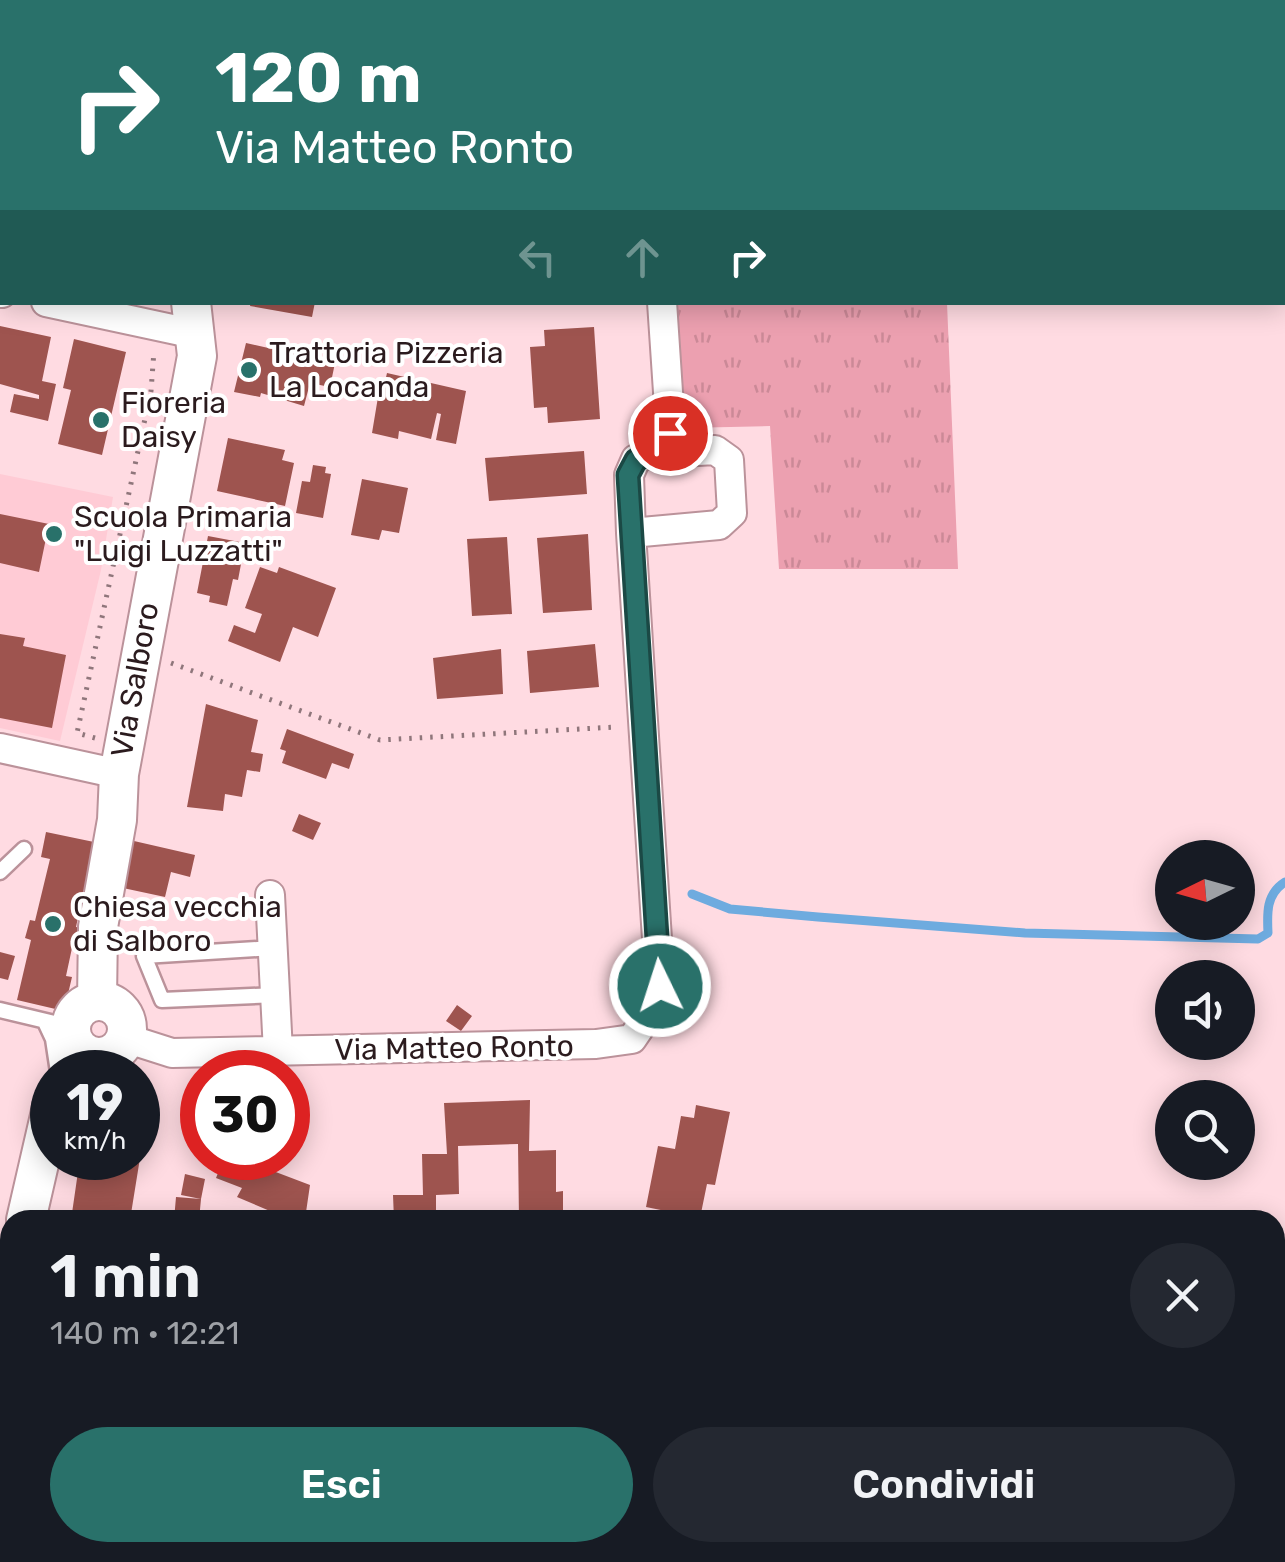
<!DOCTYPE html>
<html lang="it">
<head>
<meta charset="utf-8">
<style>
  body { margin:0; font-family:Rubik,sans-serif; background:#242831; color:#f1f3f6; height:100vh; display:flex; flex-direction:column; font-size:38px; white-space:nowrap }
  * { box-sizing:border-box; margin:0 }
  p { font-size:32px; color:#9ea1a6 }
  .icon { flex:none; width:55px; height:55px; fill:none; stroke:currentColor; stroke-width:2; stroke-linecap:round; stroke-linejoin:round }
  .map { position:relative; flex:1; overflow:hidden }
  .drawer { position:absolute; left:0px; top:1210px; width:1285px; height:352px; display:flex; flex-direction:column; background:#171b24; border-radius:30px 30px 0 0; box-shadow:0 5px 25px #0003 }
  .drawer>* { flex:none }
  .top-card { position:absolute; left:0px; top:0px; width:1285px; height:305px; box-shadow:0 5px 25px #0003; background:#29716a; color:#fff; overflow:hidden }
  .needle { width:65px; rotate:265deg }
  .controls { position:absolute; left:1155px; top:840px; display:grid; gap:20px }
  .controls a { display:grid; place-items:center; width:100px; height:100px; border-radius:50%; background:#171b24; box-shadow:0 5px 25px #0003; font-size:50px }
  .speed { position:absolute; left:30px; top:1050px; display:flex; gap:20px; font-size:50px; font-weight:700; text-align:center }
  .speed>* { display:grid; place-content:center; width:130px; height:130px; border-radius:50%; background:#171b24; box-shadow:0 5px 25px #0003; line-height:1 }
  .speed small { font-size:25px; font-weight:400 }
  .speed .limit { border:15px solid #d22; background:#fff; color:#111 }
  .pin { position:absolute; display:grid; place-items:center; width:85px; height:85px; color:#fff; margin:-42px; border:5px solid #fff; border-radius:50%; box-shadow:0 2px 10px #0007 }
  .me { position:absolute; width:110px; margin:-55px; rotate:356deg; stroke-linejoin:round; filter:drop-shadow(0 0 8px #0008) }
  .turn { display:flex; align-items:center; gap:35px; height:210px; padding:0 50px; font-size:45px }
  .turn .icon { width:130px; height:130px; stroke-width:2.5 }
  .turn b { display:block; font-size:70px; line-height:85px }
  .lanes { display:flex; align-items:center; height:95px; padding:0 50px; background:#0003; justify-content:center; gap:50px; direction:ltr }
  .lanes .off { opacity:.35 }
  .round { display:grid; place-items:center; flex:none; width:105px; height:105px; border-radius:52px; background:#242831 }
  .overview { display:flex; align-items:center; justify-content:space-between; height:170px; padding:0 50px }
  h1 { font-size:60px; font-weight:600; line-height:75px }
  .primary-button { display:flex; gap:20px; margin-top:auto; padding:20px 50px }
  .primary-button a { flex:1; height:115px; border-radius:60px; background:#29716a; color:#fff; font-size:40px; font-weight:600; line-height:115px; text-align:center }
  .primary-button a+a { background:#242831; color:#f1f3f6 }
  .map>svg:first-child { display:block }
</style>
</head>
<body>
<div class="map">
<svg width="1285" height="1562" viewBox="0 0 1285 1562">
  <defs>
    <pattern id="park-tufts" width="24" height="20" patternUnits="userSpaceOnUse" patternTransform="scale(2.5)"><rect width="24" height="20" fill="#eca0b0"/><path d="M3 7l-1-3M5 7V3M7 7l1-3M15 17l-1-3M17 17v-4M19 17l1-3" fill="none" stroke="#cb8997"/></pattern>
  </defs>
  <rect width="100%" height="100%" fill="#ffdbe2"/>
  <!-- built -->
  <path fill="#ffcbd5" d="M0 474 113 497 101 570 60 741 0 728Z"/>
  <!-- park -->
  <path fill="url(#park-tufts)" d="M677 303H947L958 569H779L770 426 685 428Z"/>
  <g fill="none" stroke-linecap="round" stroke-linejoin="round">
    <!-- stream -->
    <path stroke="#6eabdf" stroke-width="9" d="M692 894 730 909 818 917 1025 933 1258 939 1268 933C1267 913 1266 894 1285 882"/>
  </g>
  <!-- building -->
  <path fill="#9e544f" d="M251 302H315L312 317 250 306Z
    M0 326 51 337 42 381 56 384 48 421 10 412 14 394 39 399V395L0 384Z
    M594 327 600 419 548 423 547 407 534 408 530 347 545 346 544 330Z
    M74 339 126 352 102 455 58 444 71 390 63 388Z
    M246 343 335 363 330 387 310 383 304 406 261 393 260 397 234 392Z
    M387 373 466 391 456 444 436 440 441 414 437 413 431 439 399 431 398 439 372 433 380 385 384 386Z
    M228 438 285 450 282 460 294 463 285 506 217 491Z
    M584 451 587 494 489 501 485 458Z
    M313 465 326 467 325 473 331 474 323 518 296 513 302 481 310 482Z
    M362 479 408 488 399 533 382 530 379 540 351 535Z
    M0 514 49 524 39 572 0 563Z
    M588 534 592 610 543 613 537 538Z
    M208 536 245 543 238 580 233 579 227 606 209 602 210 596 197 593Z
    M507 537 512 614 472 616 467 539Z
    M260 567 277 573 279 567 336 588 318 637 293 627 280 662 228 641 234 625 255 633 262 614 245 608Z
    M0 634 25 638 23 646 66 655 52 728 0 718Z
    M595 644 599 687 530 693 527 651Z
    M501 649 503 694 437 699 433 658Z
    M206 704 258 720 251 752 263 754 260 772 247 770 242 797 225 794 223 811 187 807Z
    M287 729 354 754 349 769 332 763 326 779 282 763 286 751 280 749Z
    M299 814 321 823 313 840 292 831Z
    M46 832 94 842 76 927 82 928 77 949 72 948 66 976 72 977 64 1011 17 1000 31 940 25 938 30 920 35 921 50 859 41 857Z
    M134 841 195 855 190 877 171 872 165 897 123 888Z
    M0 952 15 956 8 980 0 978Z
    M457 1005 472 1016 461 1031 446 1021Z
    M530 1100 529 1151 556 1150V1192L563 1191V1220H519L518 1144 458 1146 459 1194 436 1195V1220H394L393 1195H423L422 1154H447L444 1103Z
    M696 1105 730 1112 715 1185 707 1184 700 1218 646 1207 658 1146 675 1149 681 1116 694 1118Z
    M80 1158H140L130 1220H71Z
    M224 1158H239L310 1185 305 1219 277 1214 237 1197 242 1188 216 1178Z
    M185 1174 205 1179 201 1199 181 1195Z
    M176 1197 201 1199 199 1220H174Z
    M0 1428 10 1432V1498H3L0 1506Z
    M180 1552H262V1562H179Z
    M373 1552H423L421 1562Z
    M501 1553 547 1560V1562H500Z"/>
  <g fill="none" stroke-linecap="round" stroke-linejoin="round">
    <!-- lane casing -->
    <g stroke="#bb929a" stroke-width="19">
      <path id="lane" d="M299 2V0
        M0 872 24 849
        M273 948 144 956 162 1000 276 995
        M0 1010 71 1027
        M45 1022 53 1039 58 1072"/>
    </g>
    <!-- street casing -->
    <g stroke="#bb929a" stroke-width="32">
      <path id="street" d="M642 0V2
        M0 292 2 293
        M46 302 181 331 195 329
        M662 302 672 452
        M0 748 119 774
        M270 895 278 1052
        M125 1038 172 1053 596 1044 632 1039 651 1011 660 986 631 533 629 475 636 459 647 454 715 450 729 460 732 513 719 525 631 533
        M1275 1332 1285 1341
        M469 1562 470 1552"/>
    </g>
    <!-- secondary casing -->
    <g stroke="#bb929a" stroke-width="42">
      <path id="secondary" d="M232 2V0
        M97 1001 98 927 117 820 119 774 197 356 191 302
        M71 1029a28 28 0 1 1 56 0a28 28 0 1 1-56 0Z
        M26 1220 52 1107
        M0 1295 10 1267"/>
    </g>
    <!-- path -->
    <path stroke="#8f767b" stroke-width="5" stroke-dasharray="2.5 8" stroke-linecap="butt" d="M116 555 129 558
      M171 663 380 740 616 727
      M95 738 77 733 151 391 154 351"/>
    <!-- lane -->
    <use href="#lane" stroke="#fff" stroke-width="14"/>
    <!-- street -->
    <use href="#street" stroke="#fff" stroke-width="28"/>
    <!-- secondary -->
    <use href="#secondary" stroke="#fff" stroke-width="38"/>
  </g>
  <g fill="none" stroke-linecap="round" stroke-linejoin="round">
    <!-- route casing -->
    <g stroke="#1b4945" stroke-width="25">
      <path id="route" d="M660 986 628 475 636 460 648 454 672 452 670 433"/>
    </g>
    <!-- route -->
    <use href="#route" stroke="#29716a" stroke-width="18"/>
  </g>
  <!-- markers -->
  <g fill="#29716a" stroke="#fff" stroke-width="4">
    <circle cx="249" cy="370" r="10"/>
    <circle cx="101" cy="420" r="10"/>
    <circle cx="54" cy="534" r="10"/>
    <circle cx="53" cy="924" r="10"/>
  </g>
  <g text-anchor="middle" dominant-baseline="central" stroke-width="8" stroke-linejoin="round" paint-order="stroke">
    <!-- poi labels -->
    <g font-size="30" fill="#2b1b1e" stroke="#fff" text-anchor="start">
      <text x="269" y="353">Trattoria Pizzeria<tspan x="269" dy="34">La Locanda</tspan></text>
      <text x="121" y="403">Fioreria<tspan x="121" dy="34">Daisy</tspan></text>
      <text x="74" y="517">Scuola Primaria<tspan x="74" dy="34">"Luigi Luzzatti"</tspan></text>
      <text x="73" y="907">Chiesa vecchia<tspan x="73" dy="34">di Salboro</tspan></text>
    </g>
    <!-- street labels -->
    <g font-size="30" fill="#2b1b1e" stroke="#fff">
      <text transform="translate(135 680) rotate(-80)">Via Salboro</text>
      <text transform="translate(454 1048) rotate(-1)">Via Matteo Ronto</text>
    </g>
  </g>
</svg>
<div class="controls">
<a><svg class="needle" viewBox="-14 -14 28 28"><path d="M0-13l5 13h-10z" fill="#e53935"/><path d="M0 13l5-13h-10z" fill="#9ea1a6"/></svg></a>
<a><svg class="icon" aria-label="sound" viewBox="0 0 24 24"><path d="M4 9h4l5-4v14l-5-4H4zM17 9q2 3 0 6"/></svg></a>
<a><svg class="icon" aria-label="search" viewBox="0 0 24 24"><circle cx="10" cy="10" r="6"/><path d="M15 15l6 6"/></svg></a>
</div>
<div class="speed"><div>19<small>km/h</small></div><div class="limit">30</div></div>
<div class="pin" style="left:670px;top:433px;background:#d93025"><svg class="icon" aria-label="arrive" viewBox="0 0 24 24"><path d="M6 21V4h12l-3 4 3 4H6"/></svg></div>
<svg class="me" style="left:660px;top:986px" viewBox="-20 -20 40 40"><circle r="17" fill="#29716a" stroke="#fff" stroke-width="3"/><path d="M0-11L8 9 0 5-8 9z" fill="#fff"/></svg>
<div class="top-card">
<div class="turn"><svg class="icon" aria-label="right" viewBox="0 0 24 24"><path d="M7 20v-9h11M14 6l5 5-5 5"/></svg><div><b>120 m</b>Via Matteo Ronto</div></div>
<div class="lanes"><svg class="icon off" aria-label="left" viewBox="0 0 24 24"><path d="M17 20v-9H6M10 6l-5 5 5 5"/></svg><svg class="icon off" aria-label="ahead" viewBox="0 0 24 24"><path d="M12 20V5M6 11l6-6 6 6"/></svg><svg class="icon" aria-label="right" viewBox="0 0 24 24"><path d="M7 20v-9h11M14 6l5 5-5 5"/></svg></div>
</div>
<section class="drawer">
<div class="overview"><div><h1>1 min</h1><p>140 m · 12:21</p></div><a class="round"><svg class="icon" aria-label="close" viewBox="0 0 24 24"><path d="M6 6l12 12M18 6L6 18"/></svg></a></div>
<div class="primary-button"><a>Esci</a><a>Condividi</a></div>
</section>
</div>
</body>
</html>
